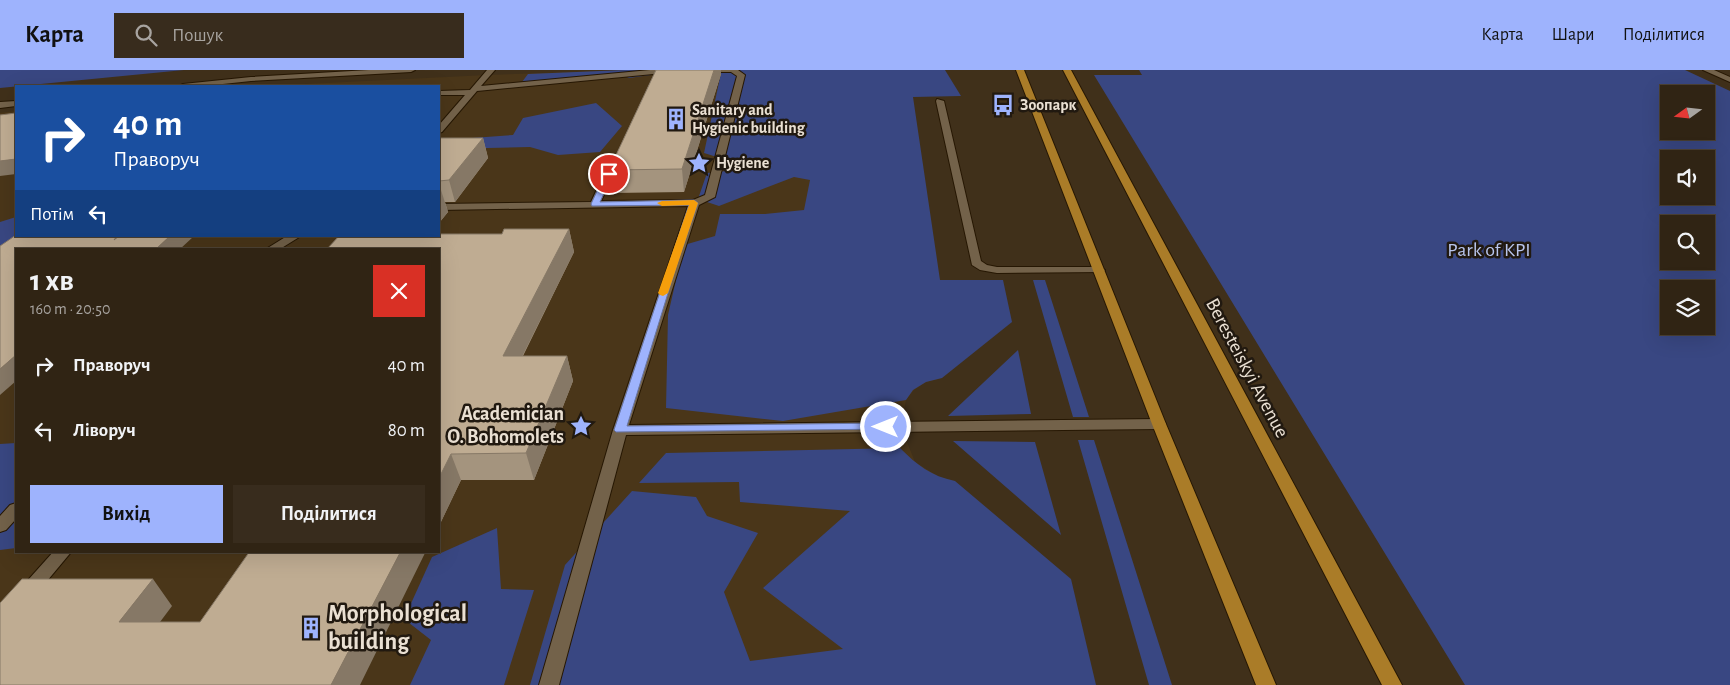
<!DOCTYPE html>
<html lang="uk">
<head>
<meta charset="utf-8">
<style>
  body { margin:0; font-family:"Alegreya Sans",sans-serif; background:#382c1d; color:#f1f3f6; height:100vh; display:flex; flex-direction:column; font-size:19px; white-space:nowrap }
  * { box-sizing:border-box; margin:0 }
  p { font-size:16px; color:#a8a4a0 }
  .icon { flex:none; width:28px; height:28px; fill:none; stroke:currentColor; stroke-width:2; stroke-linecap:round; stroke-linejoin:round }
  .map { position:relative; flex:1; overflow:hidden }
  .panel { position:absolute; left:15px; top:178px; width:425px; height:305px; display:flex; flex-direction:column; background:#302414; border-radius:0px; box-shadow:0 5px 20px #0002,0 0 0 1px #4b4134 }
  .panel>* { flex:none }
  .hud { position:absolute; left:15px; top:15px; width:425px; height:152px; border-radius:0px; box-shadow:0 5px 20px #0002,0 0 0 1px #4b4134; background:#1a4fa0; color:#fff; overflow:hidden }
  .needle { width:32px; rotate:255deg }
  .controls { position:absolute; left:1660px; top:15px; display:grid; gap:10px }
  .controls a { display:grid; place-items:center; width:55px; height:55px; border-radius:0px; background:#302414; box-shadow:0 5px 20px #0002,0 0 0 1px #4b4134; font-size:25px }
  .pin { position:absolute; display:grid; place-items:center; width:42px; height:42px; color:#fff; margin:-21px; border:2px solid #fff; border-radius:50%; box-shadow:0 1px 5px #0007 }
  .me { position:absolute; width:55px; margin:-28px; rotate:270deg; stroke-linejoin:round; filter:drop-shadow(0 0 4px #0008) }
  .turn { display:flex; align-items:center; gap:18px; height:105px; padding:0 15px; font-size:22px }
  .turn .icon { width:65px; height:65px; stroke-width:2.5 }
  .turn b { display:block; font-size:35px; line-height:42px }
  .then { display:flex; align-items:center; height:48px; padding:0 15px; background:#0003; gap:10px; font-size:19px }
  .round { display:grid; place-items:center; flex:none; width:52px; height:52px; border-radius:0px; background:#382c1d }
  .summary { display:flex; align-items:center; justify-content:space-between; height:85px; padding:0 15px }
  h1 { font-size:30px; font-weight:700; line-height:38px }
  .action { display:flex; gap:10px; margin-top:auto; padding:10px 15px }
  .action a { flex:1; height:58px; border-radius:0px; background:#9eb3fd; color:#111; font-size:20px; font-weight:700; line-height:58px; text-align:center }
  .action a+a { background:#382c1d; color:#f1f3f6 }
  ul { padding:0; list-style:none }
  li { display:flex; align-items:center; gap:15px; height:65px; padding:0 15px }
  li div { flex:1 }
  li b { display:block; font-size:19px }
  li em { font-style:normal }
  header { display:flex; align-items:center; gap:30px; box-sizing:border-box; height:70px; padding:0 25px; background:#9eb3fd; color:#111 }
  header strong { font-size:24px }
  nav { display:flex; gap:28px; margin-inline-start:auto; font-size:18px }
  .search { width:350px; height:45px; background:#382c1d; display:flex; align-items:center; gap:12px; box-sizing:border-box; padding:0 18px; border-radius:0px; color:#a8a4a0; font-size:19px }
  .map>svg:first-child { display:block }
</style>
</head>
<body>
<header>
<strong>Карта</strong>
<div class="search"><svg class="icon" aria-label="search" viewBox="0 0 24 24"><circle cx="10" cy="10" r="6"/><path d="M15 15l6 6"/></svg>Пошук</div>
<nav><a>Карта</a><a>Шари</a><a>Поділитися</a></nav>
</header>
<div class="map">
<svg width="1730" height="615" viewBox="0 0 1730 615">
  <rect width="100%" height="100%" fill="#40301a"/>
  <!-- built -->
  <path fill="#4a3619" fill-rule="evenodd" d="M625 0H903L942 308 926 312 914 320 906 330 904 341 907 372 915 392 939 407 955 411 980 615H0V43L16 41V166H439V16H265L487 5ZM16 179H439V481H16Z"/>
  <!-- green -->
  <path fill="#394782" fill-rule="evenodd" d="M0 0H184L0 18Z
    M625 0H945L961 26 913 27 940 210H1003L1012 252 942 308 926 312 913 320 906 330 783 351 666 338 668 245 684 175 715 166 720 144H765L804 140 810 110 794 107 719 136 698 129 707 103 736 100 733 92 704 83 721 3H665L629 8 620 4 522 12 528 4Z
    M1139 0H1685L1730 21V615H1465L1094 5H1142ZM1669 24H1706V61H1669ZM1669 89H1706V126H1669ZM1669 154H1706V191H1669ZM1669 219H1706V256H1669Z
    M596 33 622 56 600 82 558 85 530 77 443 79 445 70 513 65 523 48Z
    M16 147V179L0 195V152Z
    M1033 210H1045L1089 347H1073Z
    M1018 280 1031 344 948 346Z
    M1078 370H1094L1172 615H1149Z
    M953 371 1035 372 1061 465Z
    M16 373V478L0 480V374Z
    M900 378C917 395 931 406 955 411L1071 509 1096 615H530L565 495 632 421 696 427 707 446 758 463 724 522 750 591 843 579 763 518 850 441 740 432 739 412 639 413 666 383Z
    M497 458 501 519 534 520 504 615H410L431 570 404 549 432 487Z"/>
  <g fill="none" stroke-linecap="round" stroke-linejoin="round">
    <!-- service casing -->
    <g stroke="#261703" stroke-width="2">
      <path id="service" d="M487 0H495L481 16 650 0H678L674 2 477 21 442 62 439 63V55L465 25H439V21L470 20Z
        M699 0H738L745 5 715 127 699 135 629 355 1159 349 1164 351 1166 354 1164 357 1159 359 626 365 559 615H539L613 360 688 136 439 140V134L591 132 604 104 609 101 614 104 601 131 693 130 705 125 737 6 731 2H703Z
        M937 29 944 31 981 191 987 195 997 197H1099L1105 200 1103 202 997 203 980 200 972 195 936 31Z
        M287 166H301L280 179H266Z
        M16 433V449L6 460 0 462V446L10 435Z
        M54 481H72L32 529 26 531 20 529 17 524 20 519Z"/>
    </g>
    <!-- pedestrian casing -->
    <g stroke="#261703" stroke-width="2">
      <path id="pedestrian" d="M1703 0H1714L1730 7V12Z"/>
    </g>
    <!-- tertiary casing -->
    <g stroke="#261703" stroke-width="2">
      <path id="tertiary" d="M369 0H415L411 2 251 11 204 16H179L183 14 251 7Z
        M0 32 16 31V36L0 38Z"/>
    </g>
    <!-- primary casing -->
    <g stroke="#261703" stroke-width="2">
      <path id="primary" d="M1016 0H1024L1166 354 1276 615H1256L1152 354Z
        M1063 0H1071L1402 615H1382Z"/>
    </g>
    <!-- service -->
    <use href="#service" fill="#73624a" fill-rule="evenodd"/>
    <!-- pedestrian -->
    <use href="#pedestrian" fill="#73624a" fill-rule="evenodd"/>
    <!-- tertiary -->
    <use href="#tertiary" fill="#73624a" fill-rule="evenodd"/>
    <!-- primary -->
    <use href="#primary" fill="#aa7c28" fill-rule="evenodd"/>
  </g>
  <!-- wall -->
  <path fill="#a4947e" d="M656 0H721V4L684 122 613 123 609 100Z
    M439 68H483L488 88 455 132H445L448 142 439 153Z
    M569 159 574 182 523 286H567L573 311 534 410H461L439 456V179L502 164Z"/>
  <!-- shaded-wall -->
  <path fill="#867866" d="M714 0H721V4L684 122 682 99Z
    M483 68 488 88 455 132 449 110Z
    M16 89V104L0 106V91Z
    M441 120 448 142 439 153V123Z
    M569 159 574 182 510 311 503 286Z
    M170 166H192L193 167 180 179H156Z
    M16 285V311L0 325V299Z
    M567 286 573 311 534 410 526 383Z
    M451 384 461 410 439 456V408Z
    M401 481H426L360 615H331Z
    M153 509 172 536 139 580 119 552Z"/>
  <!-- building -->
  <path fill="#bfac92" stroke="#867866" d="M656 0H714L682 99 609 100Z
    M16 43V89L0 91V45Z
    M439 68H483L449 110 439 111Z
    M504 159H569L503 286H567L526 383 451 384 439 408V179H327L339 166H439V164H502Z
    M16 165V166H117L114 170 119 166H170L156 179H16V285L0 299V176Z
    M250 481H401L331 615H0V533L22 509H153L119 552H200Z"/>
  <!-- route -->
  <path fill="#9eb3fd" stroke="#6774a4" d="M609 101 613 104 600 132 694 130 698 133 677 194 627 356 886 353 892 357 891 359 616 362 614 360 689 135 592 136 591 134 605 104Z"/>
  <!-- slow -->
  <path fill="#f59e0b" d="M694 130 698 133 668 223 663 226 660 225 658 223 689 135 662 136 657 133 662 131Z"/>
  <!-- icons -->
  <defs>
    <g id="bus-bare" transform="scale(1.725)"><path d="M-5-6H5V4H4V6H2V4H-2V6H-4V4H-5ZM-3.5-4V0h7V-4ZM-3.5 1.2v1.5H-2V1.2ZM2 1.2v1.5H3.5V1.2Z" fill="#9eb3fd" stroke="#211910" stroke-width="2.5" paint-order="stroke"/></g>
    <g id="building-bare" transform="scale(1.725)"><path d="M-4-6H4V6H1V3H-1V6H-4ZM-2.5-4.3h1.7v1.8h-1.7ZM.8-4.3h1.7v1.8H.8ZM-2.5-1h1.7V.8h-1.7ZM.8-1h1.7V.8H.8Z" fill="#9eb3fd" stroke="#211910" stroke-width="2.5" paint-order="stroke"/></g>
    <g id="sight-bare" transform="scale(1.725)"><path d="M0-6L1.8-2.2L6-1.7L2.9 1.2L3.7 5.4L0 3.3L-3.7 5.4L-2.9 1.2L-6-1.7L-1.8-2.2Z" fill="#9eb3fd" stroke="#211910" stroke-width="2.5" paint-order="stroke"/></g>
  </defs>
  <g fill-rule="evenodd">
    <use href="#bus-bare" x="1003" y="35"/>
    <use href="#building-bare" x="676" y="49"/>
    <use href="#sight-bare" x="699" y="93"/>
    <use href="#sight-bare" x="581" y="356"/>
    <use href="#building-bare" x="311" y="558"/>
  </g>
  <g text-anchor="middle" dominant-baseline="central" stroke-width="5" stroke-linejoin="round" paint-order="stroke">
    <!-- far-poi labels -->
    <g font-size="16" font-weight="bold" fill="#eae0d3" stroke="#211910" text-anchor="start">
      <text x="1020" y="35">Зоопарк</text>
      <text x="692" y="40">Sanitary and<tspan x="692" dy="18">Hygienic building</tspan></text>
      <text x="716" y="93">Hygiene</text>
    </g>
    <!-- park labels -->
    <g font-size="20" fill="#b8c5ed" stroke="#211910">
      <text x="1489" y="180">Park of KPI</text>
    </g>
    <!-- street labels -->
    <g font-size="20" fill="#eae0d3" stroke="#211910">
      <text transform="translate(1247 298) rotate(62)">Beresteiskyi Avenue</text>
    </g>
    <!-- poi labels -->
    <g font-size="20" font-weight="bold" fill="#eae0d3" stroke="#211910" text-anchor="end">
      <text x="564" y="344">Academician<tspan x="564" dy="23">O. Bohomolets</tspan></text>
    </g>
    <!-- near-poi labels -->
    <g font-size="24" font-weight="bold" fill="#eae0d3" stroke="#211910" text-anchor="start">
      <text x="328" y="544">Morphological<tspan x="328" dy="28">building</tspan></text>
    </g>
  </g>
</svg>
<div class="controls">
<a><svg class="needle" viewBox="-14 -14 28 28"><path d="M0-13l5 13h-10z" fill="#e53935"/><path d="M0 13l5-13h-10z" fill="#a8a4a0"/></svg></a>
<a><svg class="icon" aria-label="sound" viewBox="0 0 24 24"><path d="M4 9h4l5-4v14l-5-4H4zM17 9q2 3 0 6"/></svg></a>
<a><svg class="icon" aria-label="search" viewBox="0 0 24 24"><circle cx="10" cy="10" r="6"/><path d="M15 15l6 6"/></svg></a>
<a><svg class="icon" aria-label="layers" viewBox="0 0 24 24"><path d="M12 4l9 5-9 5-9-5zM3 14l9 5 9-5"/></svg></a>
</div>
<div class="pin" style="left:609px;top:104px;background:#d93025"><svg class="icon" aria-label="arrive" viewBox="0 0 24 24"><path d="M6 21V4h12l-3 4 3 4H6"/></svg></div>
<svg class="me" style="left:886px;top:357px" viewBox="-20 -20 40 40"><circle r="17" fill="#9eb3fd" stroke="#fff" stroke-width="3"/><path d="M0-11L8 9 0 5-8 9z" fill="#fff"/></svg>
<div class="hud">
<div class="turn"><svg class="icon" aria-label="right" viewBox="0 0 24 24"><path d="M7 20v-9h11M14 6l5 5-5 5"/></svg><div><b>40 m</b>Праворуч</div></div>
<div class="then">Потім<svg class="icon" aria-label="left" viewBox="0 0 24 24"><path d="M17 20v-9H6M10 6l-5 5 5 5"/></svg></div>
</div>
<section class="panel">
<div class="summary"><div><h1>1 хв</h1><p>160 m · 20:50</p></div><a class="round" style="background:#d93025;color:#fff"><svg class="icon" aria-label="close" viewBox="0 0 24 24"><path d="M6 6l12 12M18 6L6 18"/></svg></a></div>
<ul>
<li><svg class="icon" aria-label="right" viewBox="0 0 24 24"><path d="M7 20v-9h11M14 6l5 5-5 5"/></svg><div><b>Праворуч</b></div><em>40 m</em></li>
<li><svg class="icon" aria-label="left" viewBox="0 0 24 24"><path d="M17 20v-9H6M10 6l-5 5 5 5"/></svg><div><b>Ліворуч</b></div><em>80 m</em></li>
</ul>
<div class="action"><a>Вихід</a><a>Поділитися</a></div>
</section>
</div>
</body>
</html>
